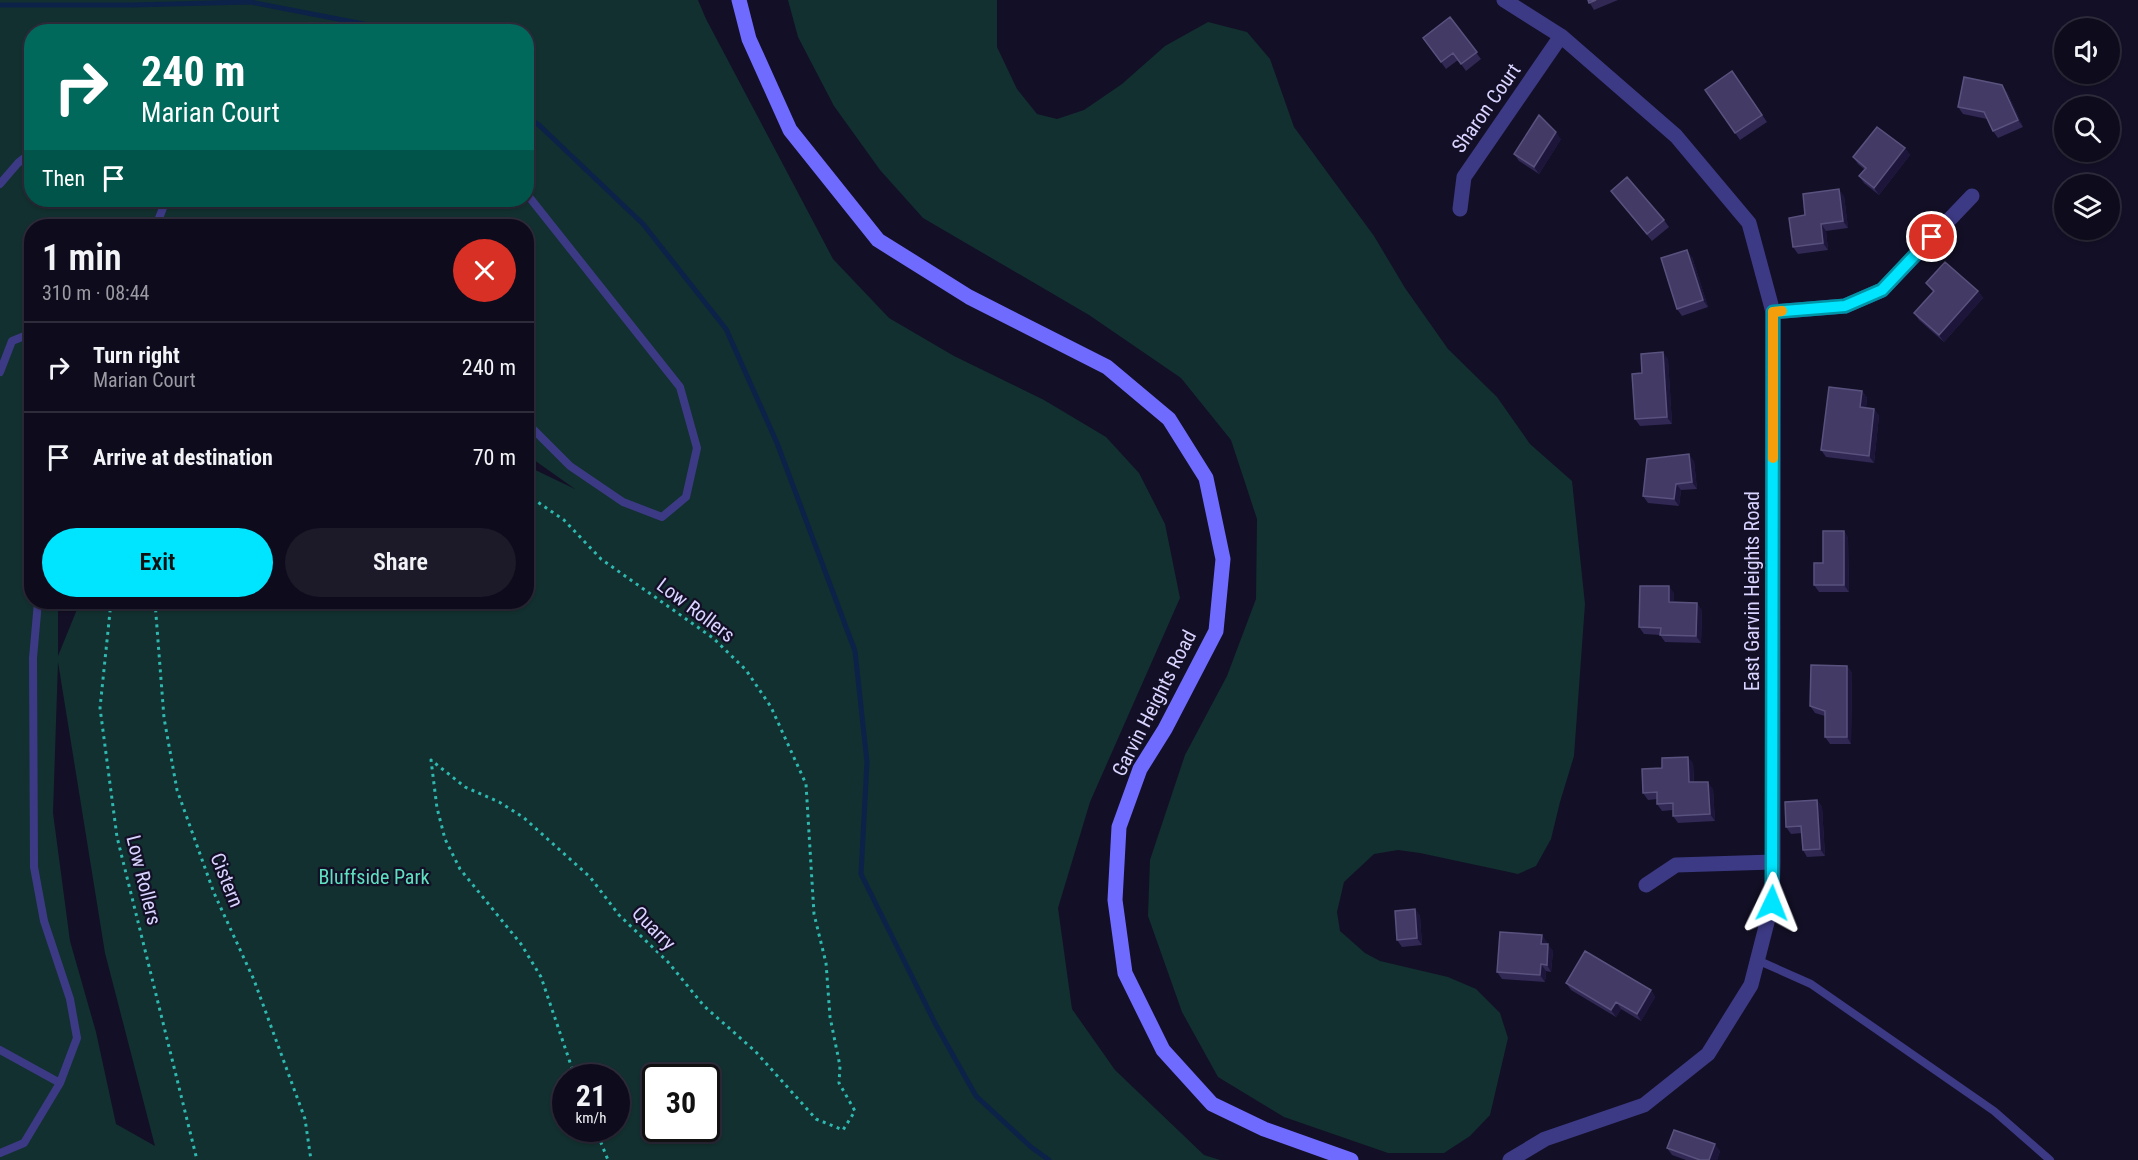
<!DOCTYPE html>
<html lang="en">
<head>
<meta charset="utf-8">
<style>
  body { margin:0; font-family:"Roboto Condensed",sans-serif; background:#1c1929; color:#f1f3f6; height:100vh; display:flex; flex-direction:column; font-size:22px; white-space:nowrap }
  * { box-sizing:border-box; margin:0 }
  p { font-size:20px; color:#9b9ba3 }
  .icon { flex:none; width:33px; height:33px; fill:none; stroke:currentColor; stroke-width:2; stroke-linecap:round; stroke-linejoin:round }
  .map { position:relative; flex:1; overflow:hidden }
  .details { position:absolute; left:24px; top:219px; width:510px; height:390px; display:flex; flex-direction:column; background:#0e0b1c; border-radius:24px; box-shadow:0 2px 4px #0004,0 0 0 2px #2e2b3b }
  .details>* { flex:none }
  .banner { position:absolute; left:24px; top:24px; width:510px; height:183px; border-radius:24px; box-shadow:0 2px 4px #0004,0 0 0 2px #2e2b3b; background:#00695c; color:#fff; overflow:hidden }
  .fabs { position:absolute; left:2054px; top:18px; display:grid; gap:12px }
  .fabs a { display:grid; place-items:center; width:66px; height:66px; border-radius:50%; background:#0e0b1c; box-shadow:0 2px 4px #0004,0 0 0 2px #2e2b3b; font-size:30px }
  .speed { position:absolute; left:552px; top:1064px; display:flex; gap:12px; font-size:30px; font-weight:700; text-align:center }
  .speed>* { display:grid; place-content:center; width:78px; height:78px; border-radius:50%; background:#0e0b1c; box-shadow:0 2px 4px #0004,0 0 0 2px #2e2b3b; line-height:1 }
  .speed small { font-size:15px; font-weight:400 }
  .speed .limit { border:3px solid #111; border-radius:9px; background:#fff; color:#111 }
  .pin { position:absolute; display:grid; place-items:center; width:51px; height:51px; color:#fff; margin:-26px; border:3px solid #fff; border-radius:50%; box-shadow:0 2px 6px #0007 }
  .me { position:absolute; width:66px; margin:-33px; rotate:2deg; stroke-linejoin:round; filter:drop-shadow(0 0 4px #0008) }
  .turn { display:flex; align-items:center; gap:21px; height:126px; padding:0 18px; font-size:27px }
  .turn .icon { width:78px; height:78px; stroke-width:2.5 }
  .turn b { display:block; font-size:42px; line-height:51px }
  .then { display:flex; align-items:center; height:57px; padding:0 18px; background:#0003; gap:12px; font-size:22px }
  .round { display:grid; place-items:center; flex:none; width:63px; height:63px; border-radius:32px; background:#1c1929 }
  .headline { display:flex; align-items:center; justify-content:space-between; height:102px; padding:0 18px }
  h1 { font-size:36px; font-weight:600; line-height:45px }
  .action { display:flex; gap:12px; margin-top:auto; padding:12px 18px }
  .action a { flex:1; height:69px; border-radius:36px; background:#00e5ff; color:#111; font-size:24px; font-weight:600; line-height:69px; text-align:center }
  .action a+a { background:#1c1929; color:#f1f3f6 }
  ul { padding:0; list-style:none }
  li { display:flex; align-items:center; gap:18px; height:90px; padding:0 18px; border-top:2px solid #2e2b3b }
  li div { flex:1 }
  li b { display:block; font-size:22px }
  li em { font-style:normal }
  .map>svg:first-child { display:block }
</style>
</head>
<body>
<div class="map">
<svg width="2138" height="1160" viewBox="0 0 2138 1160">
  <rect width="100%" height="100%" fill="#130f26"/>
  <!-- green -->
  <path fill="#12302f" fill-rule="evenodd" d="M0 0H698L706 19 833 259 889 318 954 356 1044 400 1106 437 1139 473 1165 524 1180 598 1090 802 1058 908 1072 1009 1115 1070 1204 1155 1220 1160H0ZM32 32H526V200H32ZM32 226H526L527 455 575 489 527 466 526 602H80L58 656V602H32ZM58 662 105 953 155 1146 116 1124 96 1032 70 941 53 813ZM566 1077H616V1128H566ZM656 1077H706V1128H656Z
    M788 0H997V47L1017 89 1037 114 1057 119 1084 110 1122 84 1165 46 1208 22 1247 32 1270 59 1294 127 1374 236 1405 288 1448 349 1497 397 1530 444 1572 481 1585 604 1574 756 1560 802 1551 839 1536 866 1518 874 1420 853 1398 850 1374 854 1344 882 1337 912 1340 931 1365 953 1380 961 1448 977 1476 989 1500 1013 1508 1038 1490 1115 1470 1136 1444 1153H1388L1284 1117 1218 1077 1182 1012 1148 916 1150 860 1185 755 1227 676 1256 599 1257 519 1231 440 1181 378 1089 315 923 218 880 170 834 106 798 37Z"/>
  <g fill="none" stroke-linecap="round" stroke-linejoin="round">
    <!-- stream -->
    <path stroke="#0c2248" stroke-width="5" d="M0 5H132L250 2 374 26 383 32
      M526 117 539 125 643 224 726 329 777 443 855 651 867 762 861 874 936 1025 976 1096 1031 1147 1049 1160"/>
    <!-- path -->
    <path stroke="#2fb8b0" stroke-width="3" stroke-dasharray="3 4.5" stroke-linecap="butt" d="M526 494 564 520 601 559 713 638 746 670 771 707 806 784 814 914 826 963 830 1017 840 1066 839 1083 855 1111 843 1130 816 1119 755 1051 704 1006 668 962 619 915 590 877 523 817 499 802 465 787 431 760 437 808 445 839 460 869 521 944 541 977 575 1077
      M111 602 100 708 117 837 197 1160
      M155 602 164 718 177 790 214 893 254 980 305 1119 311 1160
      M595 1128 608 1160"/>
    <!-- lane -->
    <path stroke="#3d3a85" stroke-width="8" d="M0 184 18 163 32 152
      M526 193 680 387 697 448 686 497 662 517 623 502 570 466 526 422
      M156 226 166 200
      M0 372 12 341 32 333
      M1757 960 1811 984 1994 1111 2050 1160
      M0 1050 60 1083
      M0 1153 24 1143 60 1083 77 1038 70 999 44 921 34 867 33 658 38 602"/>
    <!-- street -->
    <path stroke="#3d3a85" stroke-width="15" d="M1504 0 1561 36 1676 136 1749 223 1773 312V862L1772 903 1751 985 1708 1054 1644 1105 1545 1139 1510 1160
      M1460 209 1464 177 1561 36
      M1773 312 1845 306 1882 290 1972 196
      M1646 885 1676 865 1773 862"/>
    <!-- secondary -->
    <path stroke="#6f6bff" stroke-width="15" d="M739 0 749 39 790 130 878 240 969 297 1107 367 1169 419 1206 478 1223 559 1216 631 1165 729 1140 769 1119 827 1115 900 1125 973 1163 1050 1212 1104 1264 1129 1351 1160"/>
  </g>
  <!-- wall -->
  <path fill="#312854" d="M1588 0H1618L1594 10Z
    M1450 17 1481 59 1466 71 1458 60 1446 69 1423 38Z
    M1732 71 1767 122 1740 140 1705 90Z
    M2007 92 2023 127 1998 138 1993 131 1987 119 1963 114 1958 107Z
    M1561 139 1539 174 1519 161 1514 154Z
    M1905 148 1910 155 1879 195 1864 183 1859 176 1865 170 1858 164 1853 157Z
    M1611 191 1664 220 1669 227 1652 241Z
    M1844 196 1848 228 1826 231 1828 250 1798 254 1793 247 1805 215Z
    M1692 257 1708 307 1682 316 1677 309Z
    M1926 283 1978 291 1983 298 1944 342 1919 320 1914 313 1933 292Z
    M1668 359 1672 424 1640 426 1635 419Z
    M1862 391 1867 398 1866 408 1874 409 1879 416 1874 463 1826 457 1821 450Z
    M1694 461 1697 489 1681 490 1679 506 1648 503 1643 496Z
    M1844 531 1848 538 1849 592H1819L1814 585Z
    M1674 593V602L1702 610 1701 643 1665 642 1660 635 1644 634 1639 627Z
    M1847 666 1852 673 1851 744H1830L1825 737V716L1815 713 1810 706Z
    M1693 763 1694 782 1713 789 1715 821 1678 823 1673 816V810L1662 811 1657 804V799L1648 800 1643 793 1662 768Z
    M1817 800 1822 807 1825 856 1807 857 1803 850 1802 833 1791 834 1786 827Z
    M1415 909 1420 916 1422 945 1402 947 1397 940Z
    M1547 942V944L1553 951 1551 972 1546 971 1545 982 1502 979 1497 972Z
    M1566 983 1651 990 1655 997 1641 1021 1621 1009 1616 1017 1571 990Z
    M1667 1148 1720 1151 1717 1160H1686L1672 1155Z"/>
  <!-- shaded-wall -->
  <path fill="#1d163a" d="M2002 85 2007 92 2023 127 2018 120Z
    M1556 132 1561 139 1539 174 1534 167Z
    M1905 148 1910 155 1879 195 1874 188Z
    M1839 189 1844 196 1848 228 1843 221Z
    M1821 224 1826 231 1828 250 1823 243Z
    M1687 250 1692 257 1708 307 1703 300Z
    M1978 291 1983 298 1944 342 1939 335Z
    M1663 352 1668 359 1672 424 1667 417Z
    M1862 391 1867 398 1865 414 1860 407Z
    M1874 409 1879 416 1874 463 1869 456Z
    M1689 454 1694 461 1697 489 1692 482Z
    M1676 484 1681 490 1679 506 1674 499Z
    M1844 531 1848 538 1849 592 1844 585Z
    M1669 586 1674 593V609L1669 602Z
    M1697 603 1702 610 1701 643 1696 636Z
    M1847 666 1852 673 1851 744 1847 737Z
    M1688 757 1693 763 1694 789 1689 782Z
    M1708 782 1713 789 1715 821 1710 814Z
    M1817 800 1822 807 1825 856 1820 849Z
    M1415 909 1420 916 1422 945 1417 938Z
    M1542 935 1547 942 1546 950 1541 944Z
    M1548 944 1553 951 1551 972 1547 965Z
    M1541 964 1546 971 1545 982 1540 975Z
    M1651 990 1655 997 1641 1021 1637 1014Z
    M1616 1002 1621 1009 1616 1017 1611 1010Z
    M1715 1144 1720 1151 1717 1160H1709Z"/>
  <!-- building -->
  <path fill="#433a66" stroke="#5a527e" stroke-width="1.5" d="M1588 0H1596L1589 3Z
    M1450 17 1477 52 1461 64 1453 53 1441 62 1423 38Z
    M1732 71 1762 115 1735 133 1705 90Z
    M1964 77 2002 85 2018 120 1993 131 1984 112 1958 107Z
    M1539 115 1556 132 1534 167 1514 154Z
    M1877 127 1905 148 1874 188 1859 176 1866 168 1853 157Z
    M1627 177 1664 220 1647 234 1611 191Z
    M1839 189 1843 221 1821 224 1823 243 1793 247 1789 218 1805 215 1803 194Z
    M1687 250 1703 300 1677 309 1661 258Z
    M1945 262 1978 291 1939 335 1914 313 1934 291 1926 283Z
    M1663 352 1667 417 1635 419 1632 374 1642 373 1641 354Z
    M1829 387 1862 391 1860 407 1874 409 1869 456 1821 450Z
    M1689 454 1692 482 1676 484 1674 499 1643 496 1647 459Z
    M1823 531H1844V585H1814V563H1823Z
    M1640 586H1669V602L1697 603 1696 636 1660 635 1661 628 1639 627Z
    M1811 665 1847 666V737H1825V711L1810 706Z
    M1688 757 1689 782H1708L1710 814 1673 816V803L1657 804V792L1643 793 1642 769 1662 768V758Z
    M1817 800 1820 849 1803 850 1801 826 1786 827 1785 802Z
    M1415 909 1417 938 1397 940 1395 911Z
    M1500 932 1542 935 1541 944H1548L1547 965 1541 964 1540 975 1497 972Z
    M1585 951 1651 990 1637 1014 1616 1002 1611 1010 1566 983Z
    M1674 1130 1715 1144 1709 1160H1700L1667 1148Z"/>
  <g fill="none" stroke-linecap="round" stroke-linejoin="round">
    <!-- route casing -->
    <g stroke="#0095a6" stroke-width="15">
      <path id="route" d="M1772 903 1773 312 1845 306 1882 290 1932 237"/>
    </g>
    <!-- route -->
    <use href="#route" stroke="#00e5ff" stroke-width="10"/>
    <!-- slow -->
    <path stroke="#f59e0b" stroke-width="10" d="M1773 458V312L1782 311"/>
  </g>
  <g text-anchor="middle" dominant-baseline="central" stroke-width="4.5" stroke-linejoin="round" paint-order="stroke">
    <!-- street labels -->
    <g font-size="20" fill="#d9d4ff" stroke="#130f26">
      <text transform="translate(1486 108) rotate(-55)">Sharon Court</text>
      <text transform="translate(1752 591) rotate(-90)">East Garvin Heights Road</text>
      <text transform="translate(696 610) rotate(37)">Low Rollers</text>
      <text transform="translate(1154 703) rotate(-63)">Garvin Heights Road</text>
      <text transform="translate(144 880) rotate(76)">Low Rollers</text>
      <text transform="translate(227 880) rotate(68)">Cistern</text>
      <text transform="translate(654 928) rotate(45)">Quarry</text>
    </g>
    <!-- park labels -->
    <g font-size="20" fill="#5fe0c0" stroke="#130f26">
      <text x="374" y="877">Bluffside Park</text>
    </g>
  </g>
</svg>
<div class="fabs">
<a><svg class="icon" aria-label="sound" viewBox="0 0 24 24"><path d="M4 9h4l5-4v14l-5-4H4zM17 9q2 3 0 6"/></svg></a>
<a><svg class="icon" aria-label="search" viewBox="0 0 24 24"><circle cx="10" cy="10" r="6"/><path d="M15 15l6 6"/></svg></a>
<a><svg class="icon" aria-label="layers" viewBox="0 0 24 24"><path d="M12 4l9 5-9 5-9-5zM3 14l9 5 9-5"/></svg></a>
</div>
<div class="speed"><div>21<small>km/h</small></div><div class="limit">30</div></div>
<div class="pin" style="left:1932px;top:237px;background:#d93025"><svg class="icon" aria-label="arrive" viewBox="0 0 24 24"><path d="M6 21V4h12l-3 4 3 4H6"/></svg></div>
<svg class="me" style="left:1772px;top:903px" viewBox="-20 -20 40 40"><path d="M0-17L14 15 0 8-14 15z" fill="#00e5ff" stroke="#fff" stroke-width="4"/></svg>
<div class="banner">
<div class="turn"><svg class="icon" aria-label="right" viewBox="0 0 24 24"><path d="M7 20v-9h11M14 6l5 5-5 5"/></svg><div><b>240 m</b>Marian Court</div></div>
<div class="then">Then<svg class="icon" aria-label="arrive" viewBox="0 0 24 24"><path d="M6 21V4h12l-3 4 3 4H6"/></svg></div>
</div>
<section class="details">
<div class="headline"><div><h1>1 min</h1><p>310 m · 08:44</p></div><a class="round" style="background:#d93025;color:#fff"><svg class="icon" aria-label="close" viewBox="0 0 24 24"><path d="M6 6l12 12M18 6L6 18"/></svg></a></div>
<ul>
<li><svg class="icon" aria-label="right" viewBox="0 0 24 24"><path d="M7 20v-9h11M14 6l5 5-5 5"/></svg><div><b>Turn right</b><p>Marian Court</p></div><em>240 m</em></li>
<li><svg class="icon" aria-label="arrive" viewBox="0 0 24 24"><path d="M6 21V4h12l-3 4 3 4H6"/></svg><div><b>Arrive at destination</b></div><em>70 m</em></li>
</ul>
<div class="action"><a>Exit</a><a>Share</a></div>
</section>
</div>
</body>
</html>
